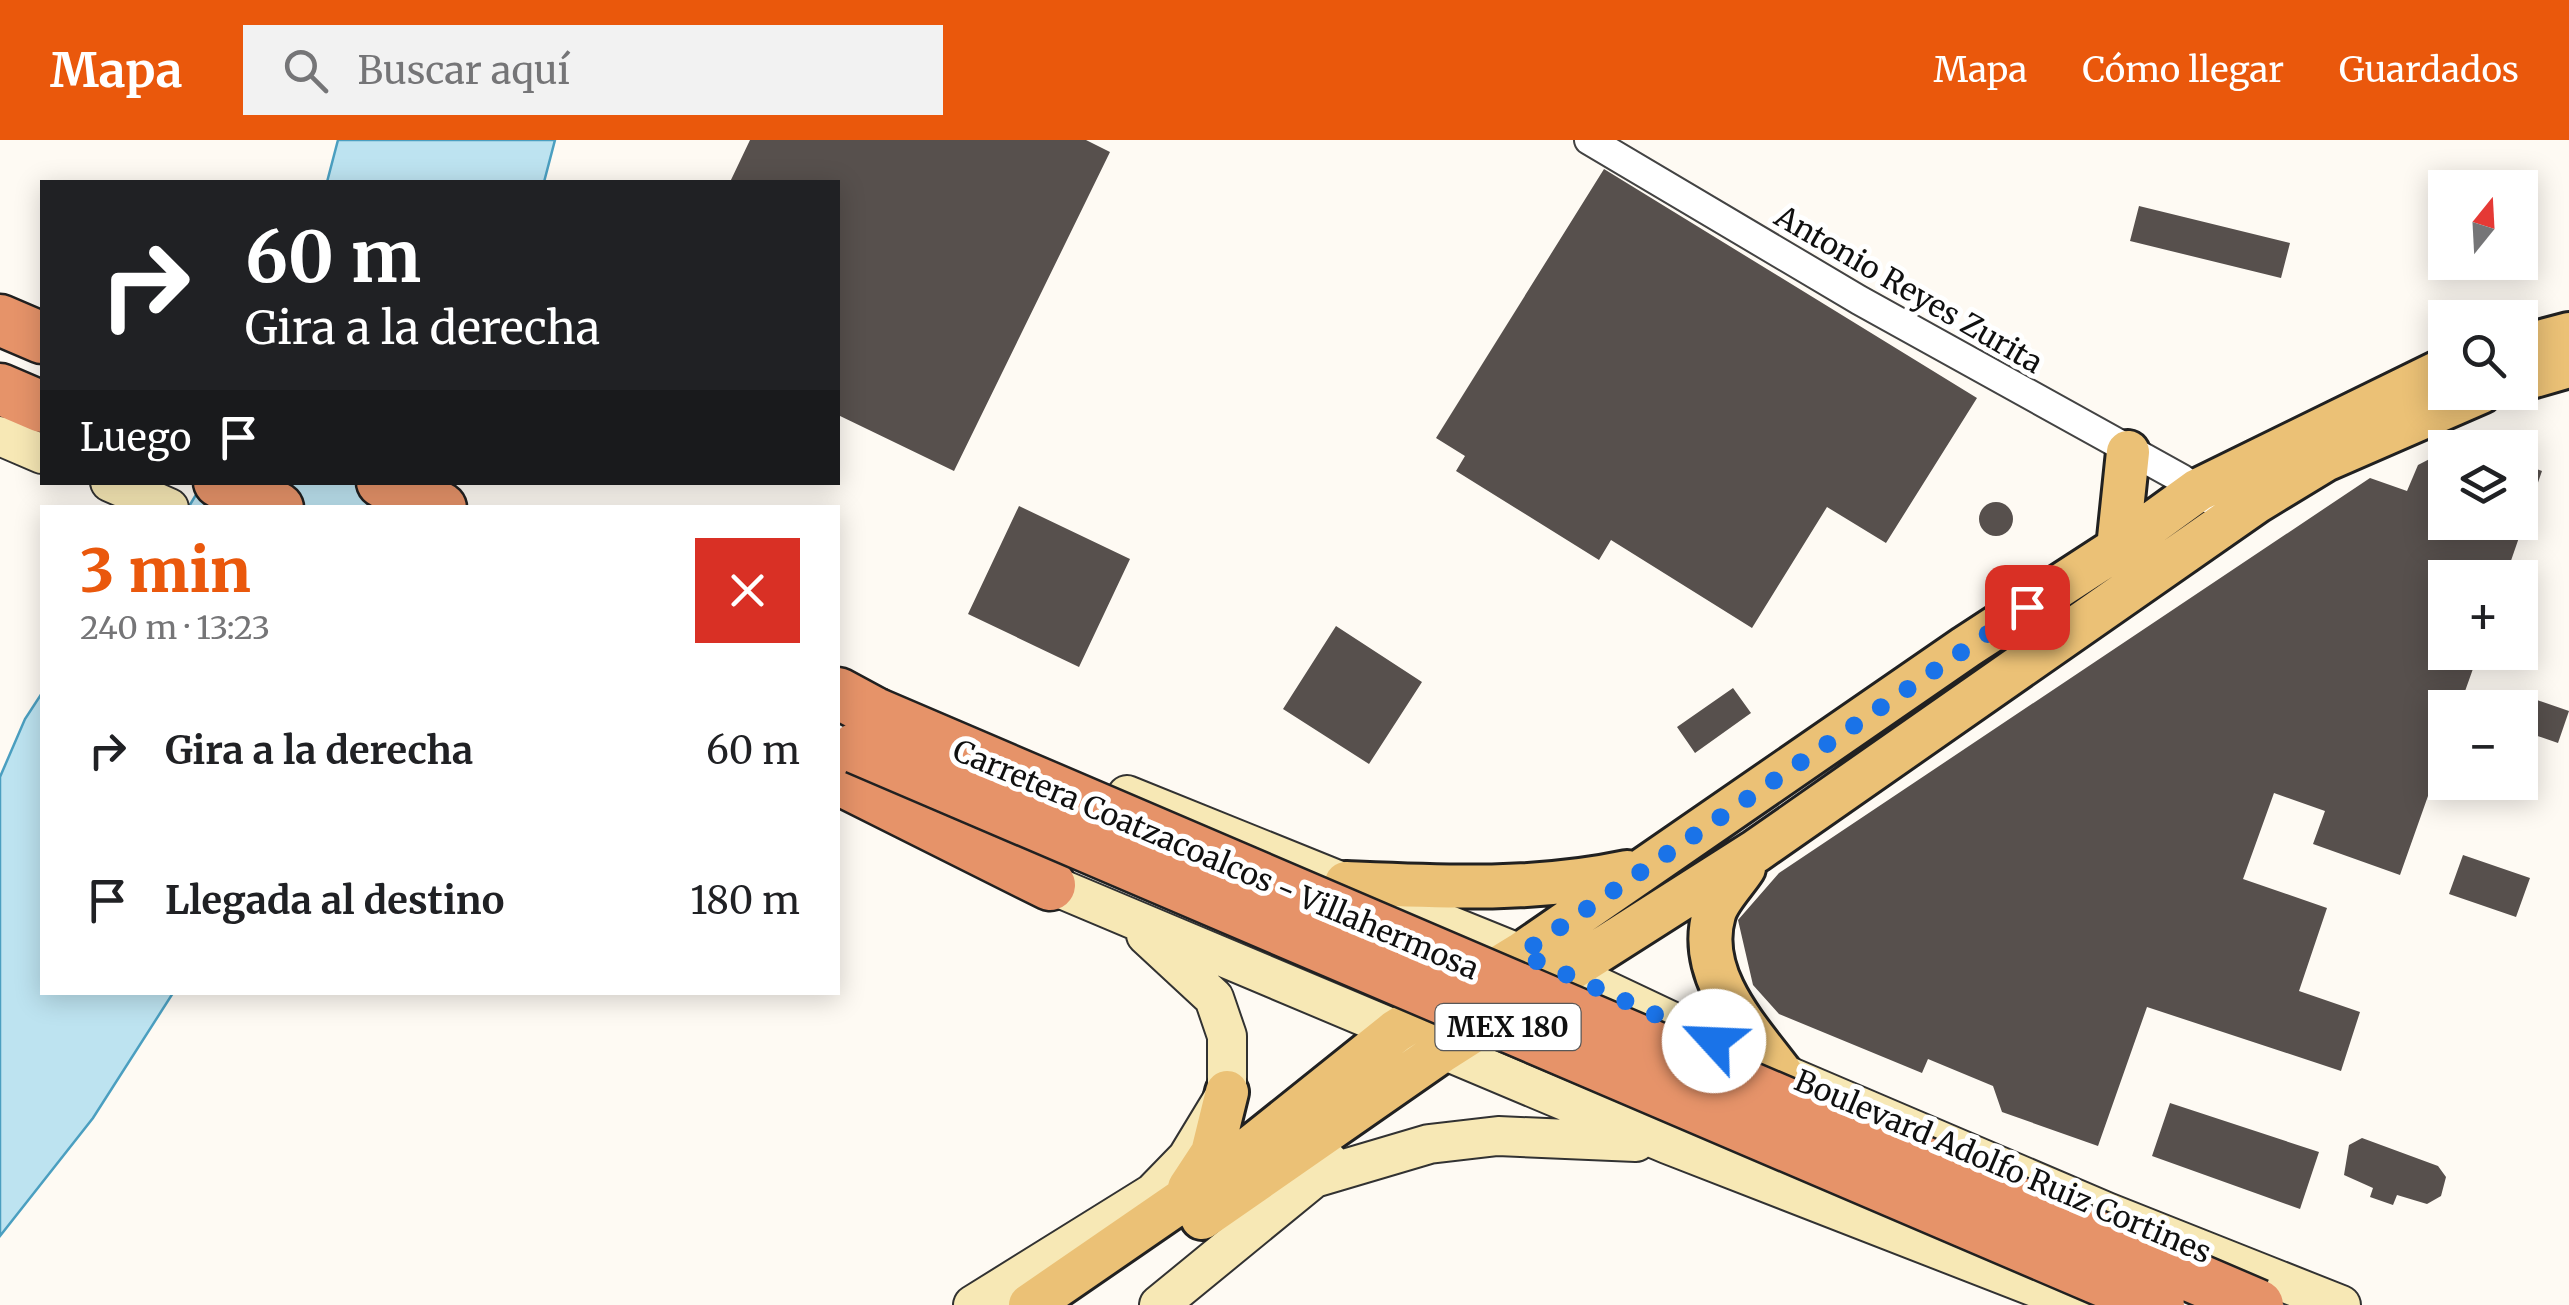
<!DOCTYPE html>
<html lang="es">
<head>
<meta charset="utf-8">
<style>
  body { margin:0; font-family:Merriweather,serif; background:#f2f2f2; color:#202124; height:100vh; display:flex; flex-direction:column; font-size:38px; white-space:nowrap }
  * { box-sizing:border-box; margin:0 }
  p { font-size:32px; color:#757577 }
  .icon { flex:none; width:55px; height:55px; fill:none; stroke:currentColor; stroke-width:2; stroke-linecap:round; stroke-linejoin:round }
  .map { position:relative; flex:1; overflow:hidden }
  .details { position:absolute; left:40px; top:365px; width:800px; height:490px; display:flex; flex-direction:column; background:#fff; border-radius:0px; box-shadow:0 5px 25px #0003 }
  .details>* { flex:none }
  .banner { position:absolute; left:40px; top:40px; width:800px; height:305px; border-radius:0px; box-shadow:0 5px 25px #0003; background:#202124; color:#fff; overflow:hidden }
  .needle { width:65px; rotate:18deg }
  .fabs { position:absolute; left:2428px; top:30px; display:grid; gap:20px }
  .fabs a { display:grid; place-items:center; width:110px; height:110px; border-radius:0px; background:#fff; box-shadow:0 5px 25px #0003; font-size:50px }
  .pin { position:absolute; display:grid; place-items:center; width:85px; height:85px; color:#fff; margin:-42px; border-radius:20px; box-shadow:0 5px 15px #0006 }
  .me { position:absolute; width:110px; margin:-55px; rotate:295deg; stroke-linejoin:round; filter:drop-shadow(0 0 8px #0008) }
  .turn { display:flex; align-items:center; gap:35px; height:210px; padding:0 40px; font-size:45px }
  .turn .icon { width:130px; height:130px; stroke-width:2.5 }
  .turn b { display:block; font-size:70px; line-height:85px }
  .then { display:flex; align-items:center; height:95px; padding:0 40px; background:#0003; gap:20px; font-size:38px }
  .round { display:grid; place-items:center; flex:none; width:105px; height:105px; border-radius:0px; background:#f2f2f2 }
  .overview { display:flex; align-items:center; justify-content:space-between; height:170px; padding:0 40px }
  h1 { font-size:60px; font-weight:800; line-height:75px; color:#ea580c }
  ul { padding:0; list-style:none }
  li { display:flex; align-items:center; gap:30px; height:150px; padding:0 40px }
  li div { flex:1 }
  li b { display:block; font-size:38px }
  li em { font-style:normal }
  header { display:flex; align-items:center; gap:60px; box-sizing:border-box; height:140px; padding:0 50px; background:#ea580c; color:#fff }
  header strong { font-size:48px }
  nav { display:flex; gap:55px; margin-inline-start:auto; font-size:35px }
  .search { width:700px; height:90px; background:#f2f2f2; display:flex; align-items:center; gap:25px; box-sizing:border-box; padding:0 35px; border-radius:0px; color:#757577; font-size:38px }
  .map>svg:first-child { display:block }
</style>
</head>
<body>
<header>
<strong>Mapa</strong>
<div class="search"><svg class="icon" aria-label="search" viewBox="0 0 24 24"><circle cx="10" cy="10" r="6"/><path d="M15 15l6 6"/></svg>Buscar aquí</div>
<nav><a>Mapa</a><a>Cómo llegar</a><a>Guardados</a></nav>
</header>
<div class="map">
<svg width="2569" height="1165" viewBox="0 0 2569 1165">
  <rect width="100%" height="100%" fill="#fefaf3"/>
  <!-- water -->
  <path fill="#bde3f0" stroke="#4b9fc0" stroke-width="2.5" d="M338 0H555L544 42H327Z
    M203 343H449L439 367 188 368Z
    M42 553V852L173 853 93 978 0 1096V637L25 579Z"/>
  <!-- building -->
  <path fill="#57504d" d="M750 0H1086L1110 12 954 331 838 275V42H730Z
    M1604 29 1977 258 1886 403 1827 367 1752 488 1611 400 1599 420 1456 331 1465 316 1436 298Z
    M2139 66 2290 103 2281 138 2130 101Z
    M2445 311V382H2520V323L2542 331 2505 438H2445V512H2479L2459 568H2445V608L2400 735 2313 704 2325 671 2274 653 2243 739 2327 768 2299 851 2360 872 2341 931 2147 867 2098 1006 2002 972 1993 946 1928 919 1922 933 1779 874 1753 845 1738 780 1779 733 2370 338 2407 351 2418 325Z
    M1979 379a17 17 0 1 1 34 0a17 17 0 1 1-34 0Z
    M1019 366 1130 419 1079 527 968 474Z
    M1336 486 1422 542 1369 624 1283 569Z
    M1733 548 1751 573 1695 613 1677 587Z
    M2520 554 2569 571 2558 603 2520 590Z
    M2463 715 2530 738 2516 777 2449 754Z
    M2170 963 2319 1012 2300 1069 2152 1016Z
    M2362 998 2438 1026 2446 1037 2441 1056 2427 1064 2397 1055 2393 1065 2370 1057 2373 1048 2344 1035 2349 1005Z"/>
  <g fill="none" stroke-linecap="round" stroke-linejoin="round">
    <!-- street casing -->
    <g stroke="#434343" stroke-width="32">
      <path id="street" d="M1589 0 1859 160 2182 339 2205 358"/>
    </g>
    <!-- secondary casing -->
    <g stroke="#323232" stroke-width="42">
      <path id="secondary" d="M0 296 42 314
        M110 342 169 368
        M1127 655 1580 838 1781 933 2109 1073 2341 1165
        M1028 735 1667 1004 2081 1165
        M1314 1038 1429 1004 1498 996 1636 1002
        M973 1165 1153 1053 1187 1018 1227 952V896L1214 858 1146 795
        M1159 1165 1314 1038 1328 1021"/>
    </g>
    <!-- primary casing -->
    <g stroke="#212121" stroke-width="48">
      <path id="primary" d="M2520 207 2569 194
        M2520 240 2569 226
        M2118 408 2128 312
        M1744 728C1735 742 1718 759 1714 774 1696 835 1748 889 1781 933
        M1346 743C1440 747 1533 752 1627 732
        M1189 1048 1212 1013 1227 952
        M1202 1078 1442 911 1756 711 2256 362 2325 320 2481 252
        M1030 1165 1200 1048 1396 891 1521 814 1966 507 2118 408 2198 350 2445 229"/>
    </g>
    <!-- highway casing -->
    <g stroke="#212121" stroke-width="55">
      <path id="highway" d="M0 180 42 198
        M0 249 42 267
        M219 342 278 368
        M382 342 441 368
        M838 553 875 573
        M838 639 1050 745"/>
    </g>
    <!-- street -->
    <use href="#street" stroke="#fff" stroke-width="28"/>
    <!-- secondary -->
    <use href="#secondary" stroke="#f7e8b5" stroke-width="38"/>
    <!-- primary -->
    <use href="#primary" stroke="#ebc176" stroke-width="42"/>
    <!-- highway -->
    <use href="#highway" stroke="#e69369" stroke-width="50"/>
    <!-- highway-bridge casing -->
    <g stroke="#212121" stroke-width="55" stroke-linecap="butt">
      <path id="highway-bridge" d="M875 573 2258 1165
        M856 608 2159 1165"/>
    </g>
    <!-- highway-bridge -->
    <use href="#highway-bridge" stroke="#e69369" stroke-width="50"/>
  </g>
  <g fill="none" stroke-linecap="round" stroke-linejoin="round">
    <!-- route -->
    <path stroke="#1a73e8" stroke-width="18" stroke-dasharray="0 32.4" d="M1714 901 1521 814 2027 467"/>
  </g>
  <g text-anchor="middle" dominant-baseline="central" stroke-width="10" stroke-linejoin="round" paint-order="stroke">
    <!-- shield labels -->
    <rect fill="#fff" stroke="#585858" stroke-width="2.5" x="1435.5" y="864" width="145" height="46" rx="8"/>
    <g font-size="28" font-weight="bold" fill="#101010">
      <text x="1508" y="887">MEX 180</text>
    </g>
    <!-- street labels -->
    <g font-size="30" fill="#101010" stroke="#fff">
      <text transform="translate(1909 149) rotate(30)">Antonio Reyes Zurita</text>
      <text transform="translate(1216 719) rotate(23)">Carretera Coatzacoalcos - Villahermosa</text>
      <text transform="translate(2003 1026) rotate(23)">Boulevard Adolfo Ruiz Cortines</text>
    </g>
  </g>
</svg>
<div class="fabs">
<a><svg class="needle" viewBox="-14 -14 28 28"><path d="M0-13l5 13h-10z" fill="#e53935"/><path d="M0 13l5-13h-10z" fill="#757577"/></svg></a>
<a><svg class="icon" aria-label="search" viewBox="0 0 24 24"><circle cx="10" cy="10" r="6"/><path d="M15 15l6 6"/></svg></a>
<a><svg class="icon" aria-label="layers" viewBox="0 0 24 24"><path d="M12 4l9 5-9 5-9-5zM3 14l9 5 9-5"/></svg></a>
<a>+</a>
<a>−</a>
</div>
<div class="pin" style="left:2027px;top:467px;background:#d93025"><svg class="icon" aria-label="arrive" viewBox="0 0 24 24"><path d="M6 21V4h12l-3 4 3 4H6"/></svg></div>
<svg class="me" style="left:1714px;top:901px" viewBox="-20 -20 40 40"><circle r="19" fill="#fff"/><path d="M0-13L10 11 0 6-10 11z" fill="#1a73e8"/></svg>
<div class="banner">
<div class="turn"><svg class="icon" aria-label="right" viewBox="0 0 24 24"><path d="M7 20v-9h11M14 6l5 5-5 5"/></svg><div><b>60 m</b>Gira a la derecha</div></div>
<div class="then">Luego<svg class="icon" aria-label="arrive" viewBox="0 0 24 24"><path d="M6 21V4h12l-3 4 3 4H6"/></svg></div>
</div>
<section class="details">
<div class="overview"><div><h1>3 min</h1><p>240 m · 13:23</p></div><a class="round" style="background:#d93025;color:#fff"><svg class="icon" aria-label="close" viewBox="0 0 24 24"><path d="M6 6l12 12M18 6L6 18"/></svg></a></div>
<ul>
<li><svg class="icon" aria-label="right" viewBox="0 0 24 24"><path d="M7 20v-9h11M14 6l5 5-5 5"/></svg><div><b>Gira a la derecha</b></div><em>60 m</em></li>
<li><svg class="icon" aria-label="arrive" viewBox="0 0 24 24"><path d="M6 21V4h12l-3 4 3 4H6"/></svg><div><b>Llegada al destino</b></div><em>180 m</em></li>
</ul>
</section>
</div>
</body>
</html>
